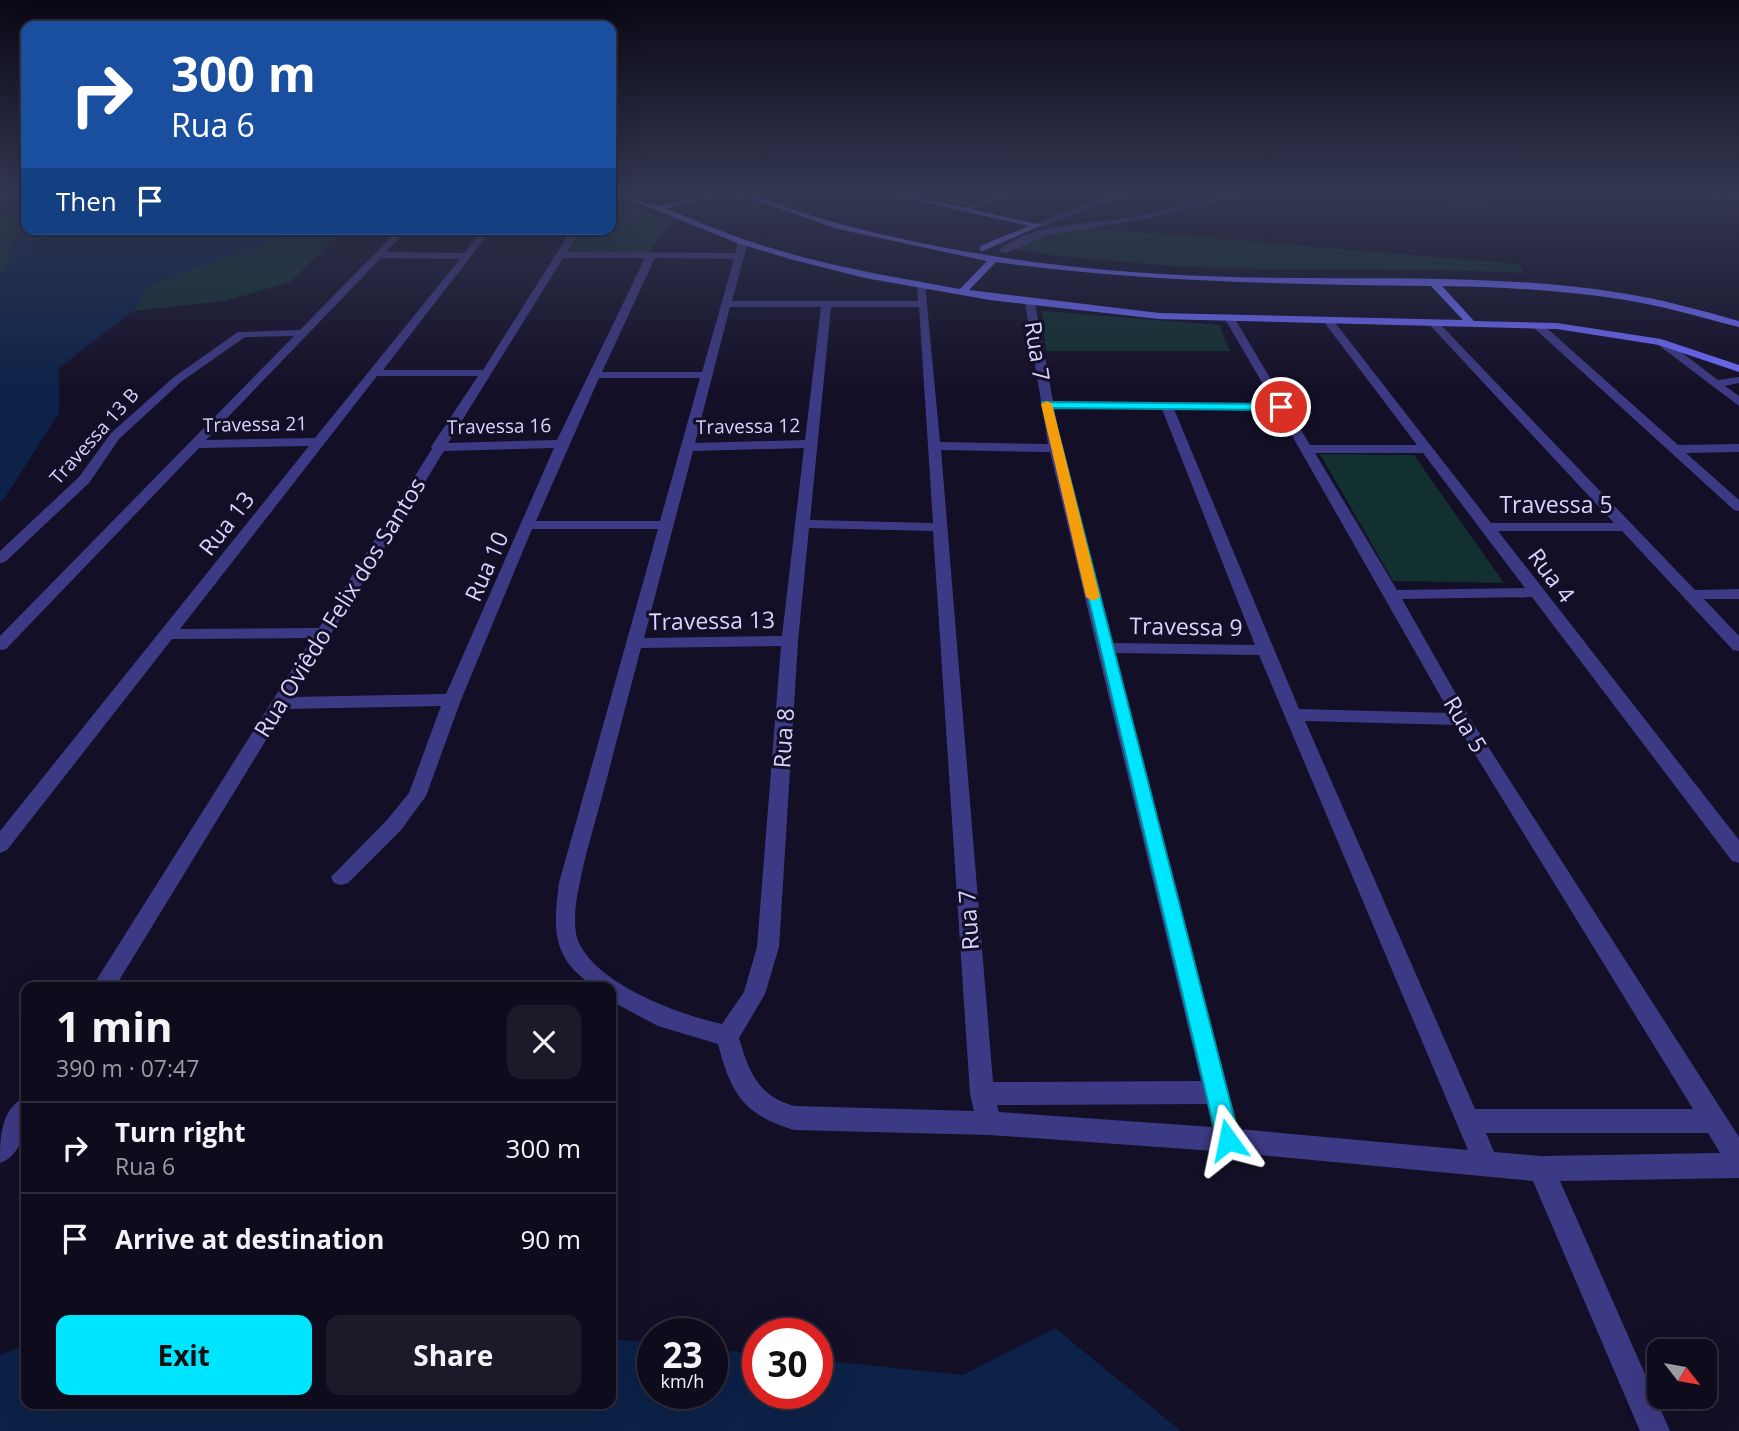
<!DOCTYPE html>
<html lang="en">
<head>
<meta charset="utf-8">
<style>
  body { margin:0; font-family:"Open Sans",sans-serif; background:#1c1929; color:#f1f3f6; height:100vh; display:flex; flex-direction:column; font-size:26px; white-space:nowrap }
  * { box-sizing:border-box; margin:0 }
  p { font-size:23px; color:#9b9ba3 }
  .icon { flex:none; width:38px; height:38px; fill:none; stroke:currentColor; stroke-width:2; stroke-linecap:round; stroke-linejoin:round }
  .map { position:relative; flex:1; overflow:hidden }
  .panel { position:absolute; left:21px; top:982px; width:595px; height:427px; display:flex; flex-direction:column; background:#0e0b1c; border-radius:14px; box-shadow:0 7px 28px #0002,0 0 0 2px #2e2b3b }
  .panel>* { flex:none }
  .banner { position:absolute; left:21px; top:21px; width:595px; height:214px; border-radius:14px; box-shadow:0 7px 28px #0002,0 0 0 2px #2e2b3b; background:#1a4fa0; color:#fff; overflow:hidden }
  .needle { width:46px; rotate:121deg }
  .tools { position:absolute; left:1647px; top:1339px; display:grid; gap:14px }
  .tools a { display:grid; place-items:center; width:70px; height:70px; border-radius:14px; background:#0e0b1c; box-shadow:0 7px 28px #0002,0 0 0 2px #2e2b3b; font-size:35px }
  .speed { position:absolute; left:637px; top:1318px; display:flex; gap:14px; font-size:35px; font-weight:700; text-align:center }
  .speed>* { display:grid; place-content:center; width:91px; height:91px; border-radius:50%; background:#0e0b1c; box-shadow:0 7px 28px #0002,0 0 0 2px #2e2b3b; line-height:1 }
  .speed small { font-size:18px; font-weight:400 }
  .speed .limit { border:10px solid #d22; background:#fff; color:#111 }
  .pin { position:absolute; display:grid; place-items:center; width:60px; height:60px; color:#fff; margin:-30px; border:4px solid #fff; border-radius:50%; box-shadow:0 2px 7px #0007 }
  .me { position:absolute; width:77px; margin:-38px; rotate:348deg; stroke-linejoin:round; filter:drop-shadow(0 0 5px #0008) }
  .turn { display:flex; align-items:center; gap:24px; height:147px; padding:0 35px; font-size:32px }
  .turn .icon { width:91px; height:91px; stroke-width:2.5 }
  .turn b { display:block; font-size:49px; line-height:60px }
  .then { display:flex; align-items:center; height:66px; padding:0 35px; background:#0003; gap:14px; font-size:26px }
  .round { display:grid; place-items:center; flex:none; width:74px; height:74px; border-radius:14px; background:#1c1929 }
  .summary { display:flex; align-items:center; justify-content:space-between; height:119px; padding:0 35px }
  h1 { font-size:42px; font-weight:700; line-height:52px }
  .action { display:flex; gap:14px; margin-top:auto; padding:14px 35px }
  .action a { flex:1; height:80px; border-radius:14px; background:#00e5ff; color:#111; font-size:28px; font-weight:700; line-height:80px; text-align:center }
  .action a+a { background:#1c1929; color:#f1f3f6 }
  ul { padding:0; list-style:none }
  li { display:flex; align-items:center; gap:21px; height:91px; padding:0 35px; border-top:2px solid #2e2b3b }
  li div { flex:1 }
  li b { display:block; font-size:26px }
  li em { font-style:normal }
  .map>svg:first-child { display:block }
</style>
</head>
<body>
<div class="map">
<svg width="1739" height="1431" viewBox="0 0 1739 1431">
  <rect width="100%" height="100%" fill="#130f26"/>
  <!-- green -->
  <path fill="#12302f" d="M1393 192H1493L1484 207 1375 198 1372 196Z
    M611 197 671 221 648 253 567 254 583 229H611Z
    M14 214 26 216V226C12 236 10 253 7 269L0 273V215Z
    M1092 228 1520 264 1524 273C1388 266 1251 275 1115 261 1076 258 1037 255 999 245Z
    M301 229H343L292 281 226 301 133 311 147 286Z
    M1042 311 1219 325 1230 351H1046Z
    M1320 454 1414 455 1504 583 1393 581Z"/>
  <!-- water -->
  <path fill="#0c2248" d="M26 226V229H301L147 286 133 311 59 368V413L4 499 0 502V273L7 269C11 253 12 236 26 226Z
    M1055 1328 1181 1431H0V1355L26 1345V1404H611V1339L653 1343V1393H712V1349L758 1354V1393H817V1360L963 1375Z"/>
  <g fill="none" stroke-linecap="round" stroke-linejoin="round">
    <!-- street -->
    <path fill="#3d3a85" fill-rule="evenodd" d="M1008 192H1019L966 211 959 209Z
      M1133 192H1146L1096 206 1041 227 1034 225 1090 202Z
      M1243 192H1256L1145 219 1049 235 1006 253 998 251C1032 221 1091 225 1133 217 1170 210 1206 201 1243 192Z
      M1687 192 1739 196V200L1691 194Z
      M399 229H408L386 252 464 253 483 229H492L383 370H483L572 229H581L567 252 735 253 738 242 743 239 748 242 732 301H918L917 285 925 283 940 442 1048 444 1025 303 1030 300 1035 303 1053 401 1274 403 1225 319 1230 316 1235 319 1310 445H1417L1324 322 1329 319 1333 320 1491 523H1614L1428 323 1437 321 1695 590 1739 589V599H1704L1739 636V651L1733 650 1622 531H1498L1739 840V863L1732 861 1532 597 1402 599 1469 717 1739 1137V1178L1560 1181 1670 1431H1640L1533 1181 1228 1152 990 1135 794 1130C744 1115 731 1094 718 1044L658 1026 611 1001V987C594 987 589 984 577 973 550 947 555 916 559 883L658 529H532L461 700 426 796 401 830 348 883 341 885 334 883 331 877 387 820 409 793 441 706 285 709 115 987H92L312 638 172 639 7 850 0 853V831L309 446 199 448 6 649 0 650V636L294 336 245 337 182 381 119 439 89 483 5 562 0 563V551L79 477 111 433 174 377 238 332 300 330ZM381 258 460 259 315 438 206 440ZM563 258H645L557 440 448 443ZM655 258 734 259 702 372H602ZM730 307H821L805 440 695 443ZM831 307H919L933 523 810 520ZM377 376H478L431 447 432 449 319 628 180 629ZM599 378H700L660 521H536ZM1054 408 1162 409 1255 645 1112 643 1061 448ZM1174 409 1278 411 1450 713 1299 709ZM554 448 446 694 292 697 444 451ZM804 448 782 636 644 638 693 451ZM941 450 1050 452 1201 1081 993 1082ZM1315 453H1423L1525 588 1397 590ZM809 528 933 531 970 1094 974 1111 794 1106C758 1096 749 1072 739 1038L765 994 779 947 798 641ZM781 646 757 947 744 992 722 1024C680 1015 601 986 580 945 571 929 576 899 580 882 585 855 593 830 600 804 614 752 627 700 641 648ZM1115 653 1259 655 1468 1150 1238 1129ZM1305 721 1457 725 1693 1109H1475ZM1207 1104 1212 1127 999 1112 997 1105ZM1486 1133H1708L1720 1153 1541 1156 1494 1152Z
      M1533 323H1541L1678 445 1739 444V452L1686 453 1739 500V511L1734 510 1533 327Z
      M1657 340H1665L1718 380 1739 377V383L1725 386 1739 396V406L1657 344Z
      M26 1097C27 1121 26 1153 0 1163 0 1139 0 1108 26 1097Z"/>
    <!-- secondary -->
    <path fill="#6f6bff" fill-rule="evenodd" d="M611 192C628 191 643 206 659 206 680 205 699 192 720 192L666 209C693 219 719 231 746 240 815 264 888 276 960 289L987 261 838 229 732 192H743C773 202 803 214 833 222 954 255 1078 271 1204 276 1342 282 1483 271 1621 293 1661 299 1700 310 1739 321V327C1699 317 1660 305 1619 299 1560 290 1501 287 1442 286L1474 321 1557 323 1661 339 1739 365V372L1659 345 1557 329 1159 319 990 300 865 278 790 259 740 244ZM996 262C1141 282 1285 284 1431 286L1463 320 1159 313 969 290Z
      M880 192H894L1042 225 983 251 980 250V246L1029 226Z"/>
  </g>
  <!-- sky -->
  <linearGradient id="sky" x2="0" y2="1"><stop stop-color="#0a0815"/><stop offset="0.49" stop-color="#333752"/><stop offset="1" stop-color="#333752" stop-opacity="0"/></linearGradient>
  <rect width="1739" height="392" fill="url(#sky)"/>
  <!-- route -->
  <path fill="#00e5ff" stroke="#0095a6" stroke-width="2" d="M1042 402 1281 404 1287 407 1281 410 1052 408 1240 1140 1237 1148 1228 1151 1220 1148 1217 1140Z"/>
  <!-- slow -->
  <path fill="#f59e0b" d="M1047 401 1052 404 1100 597 1093 601 1086 597 1041 404Z"/>
  <g text-anchor="middle" dominant-baseline="central" stroke-width="6" stroke-linejoin="round" paint-order="stroke">
    <!-- far-street labels -->
    <g font-size="19" fill="#d9d4ff" stroke="#130f26">
      <text transform="translate(255 424) rotate(-1)">Travessa 21</text>
      <text transform="translate(499 426) rotate(-1)">Travessa 16</text>
      <text transform="translate(748 426) rotate(-1)">Travessa 12</text>
      <text transform="translate(94 436) rotate(-48)">Travessa 13 B</text>
    </g>
    <!-- street labels -->
    <g font-size="23" fill="#d9d4ff" stroke="#130f26">
      <text transform="translate(1038 351) rotate(81)">Rua 7</text>
      <text x="1556" y="504">Travessa 5</text>
      <text transform="translate(226 523) rotate(-52)">Rua 13</text>
      <text transform="translate(486 566) rotate(-66)">Rua 10</text>
      <text transform="translate(1552 575) rotate(53)">Rua 4</text>
      <text transform="translate(339 607) rotate(-58)">Rua Oviêdo Felix dos Santos</text>
      <text transform="translate(712 620) rotate(-1)">Travessa 13</text>
      <text transform="translate(1186 626) rotate(1)">Travessa 9</text>
      <text transform="translate(1466 724) rotate(59)">Rua 5</text>
      <text transform="translate(783 738) rotate(-86)">Rua 8</text>
      <text transform="translate(968 920) rotate(-94)">Rua 7</text>
    </g>
  </g>
</svg>
<div class="tools">
<a><svg class="needle" viewBox="-14 -14 28 28"><path d="M0-13l5 13h-10z" fill="#e53935"/><path d="M0 13l5-13h-10z" fill="#9b9ba3"/></svg></a>
</div>
<div class="speed"><div>23<small>km/h</small></div><div class="limit">30</div></div>
<div class="pin" style="left:1281px;top:407px;background:#d93025"><svg class="icon" aria-label="arrive" viewBox="0 0 24 24"><path d="M6 21V4h12l-3 4 3 4H6"/></svg></div>
<svg class="me" style="left:1228px;top:1140px" viewBox="-20 -20 40 40"><path d="M0-17L14 15 0 8-14 15z" fill="#00e5ff" stroke="#fff" stroke-width="4"/></svg>
<div class="banner">
<div class="turn"><svg class="icon" aria-label="right" viewBox="0 0 24 24"><path d="M7 20v-9h11M14 6l5 5-5 5"/></svg><div><b>300 m</b>Rua 6</div></div>
<div class="then">Then<svg class="icon" aria-label="arrive" viewBox="0 0 24 24"><path d="M6 21V4h12l-3 4 3 4H6"/></svg></div>
</div>
<section class="panel">
<div class="summary"><div><h1>1 min</h1><p>390 m · 07:47</p></div><a class="round"><svg class="icon" aria-label="close" viewBox="0 0 24 24"><path d="M6 6l12 12M18 6L6 18"/></svg></a></div>
<ul>
<li><svg class="icon" aria-label="right" viewBox="0 0 24 24"><path d="M7 20v-9h11M14 6l5 5-5 5"/></svg><div><b>Turn right</b><p>Rua 6</p></div><em>300 m</em></li>
<li><svg class="icon" aria-label="arrive" viewBox="0 0 24 24"><path d="M6 21V4h12l-3 4 3 4H6"/></svg><div><b>Arrive at destination</b></div><em>90 m</em></li>
</ul>
<div class="action"><a>Exit</a><a>Share</a></div>
</section>
</div>
</body>
</html>
